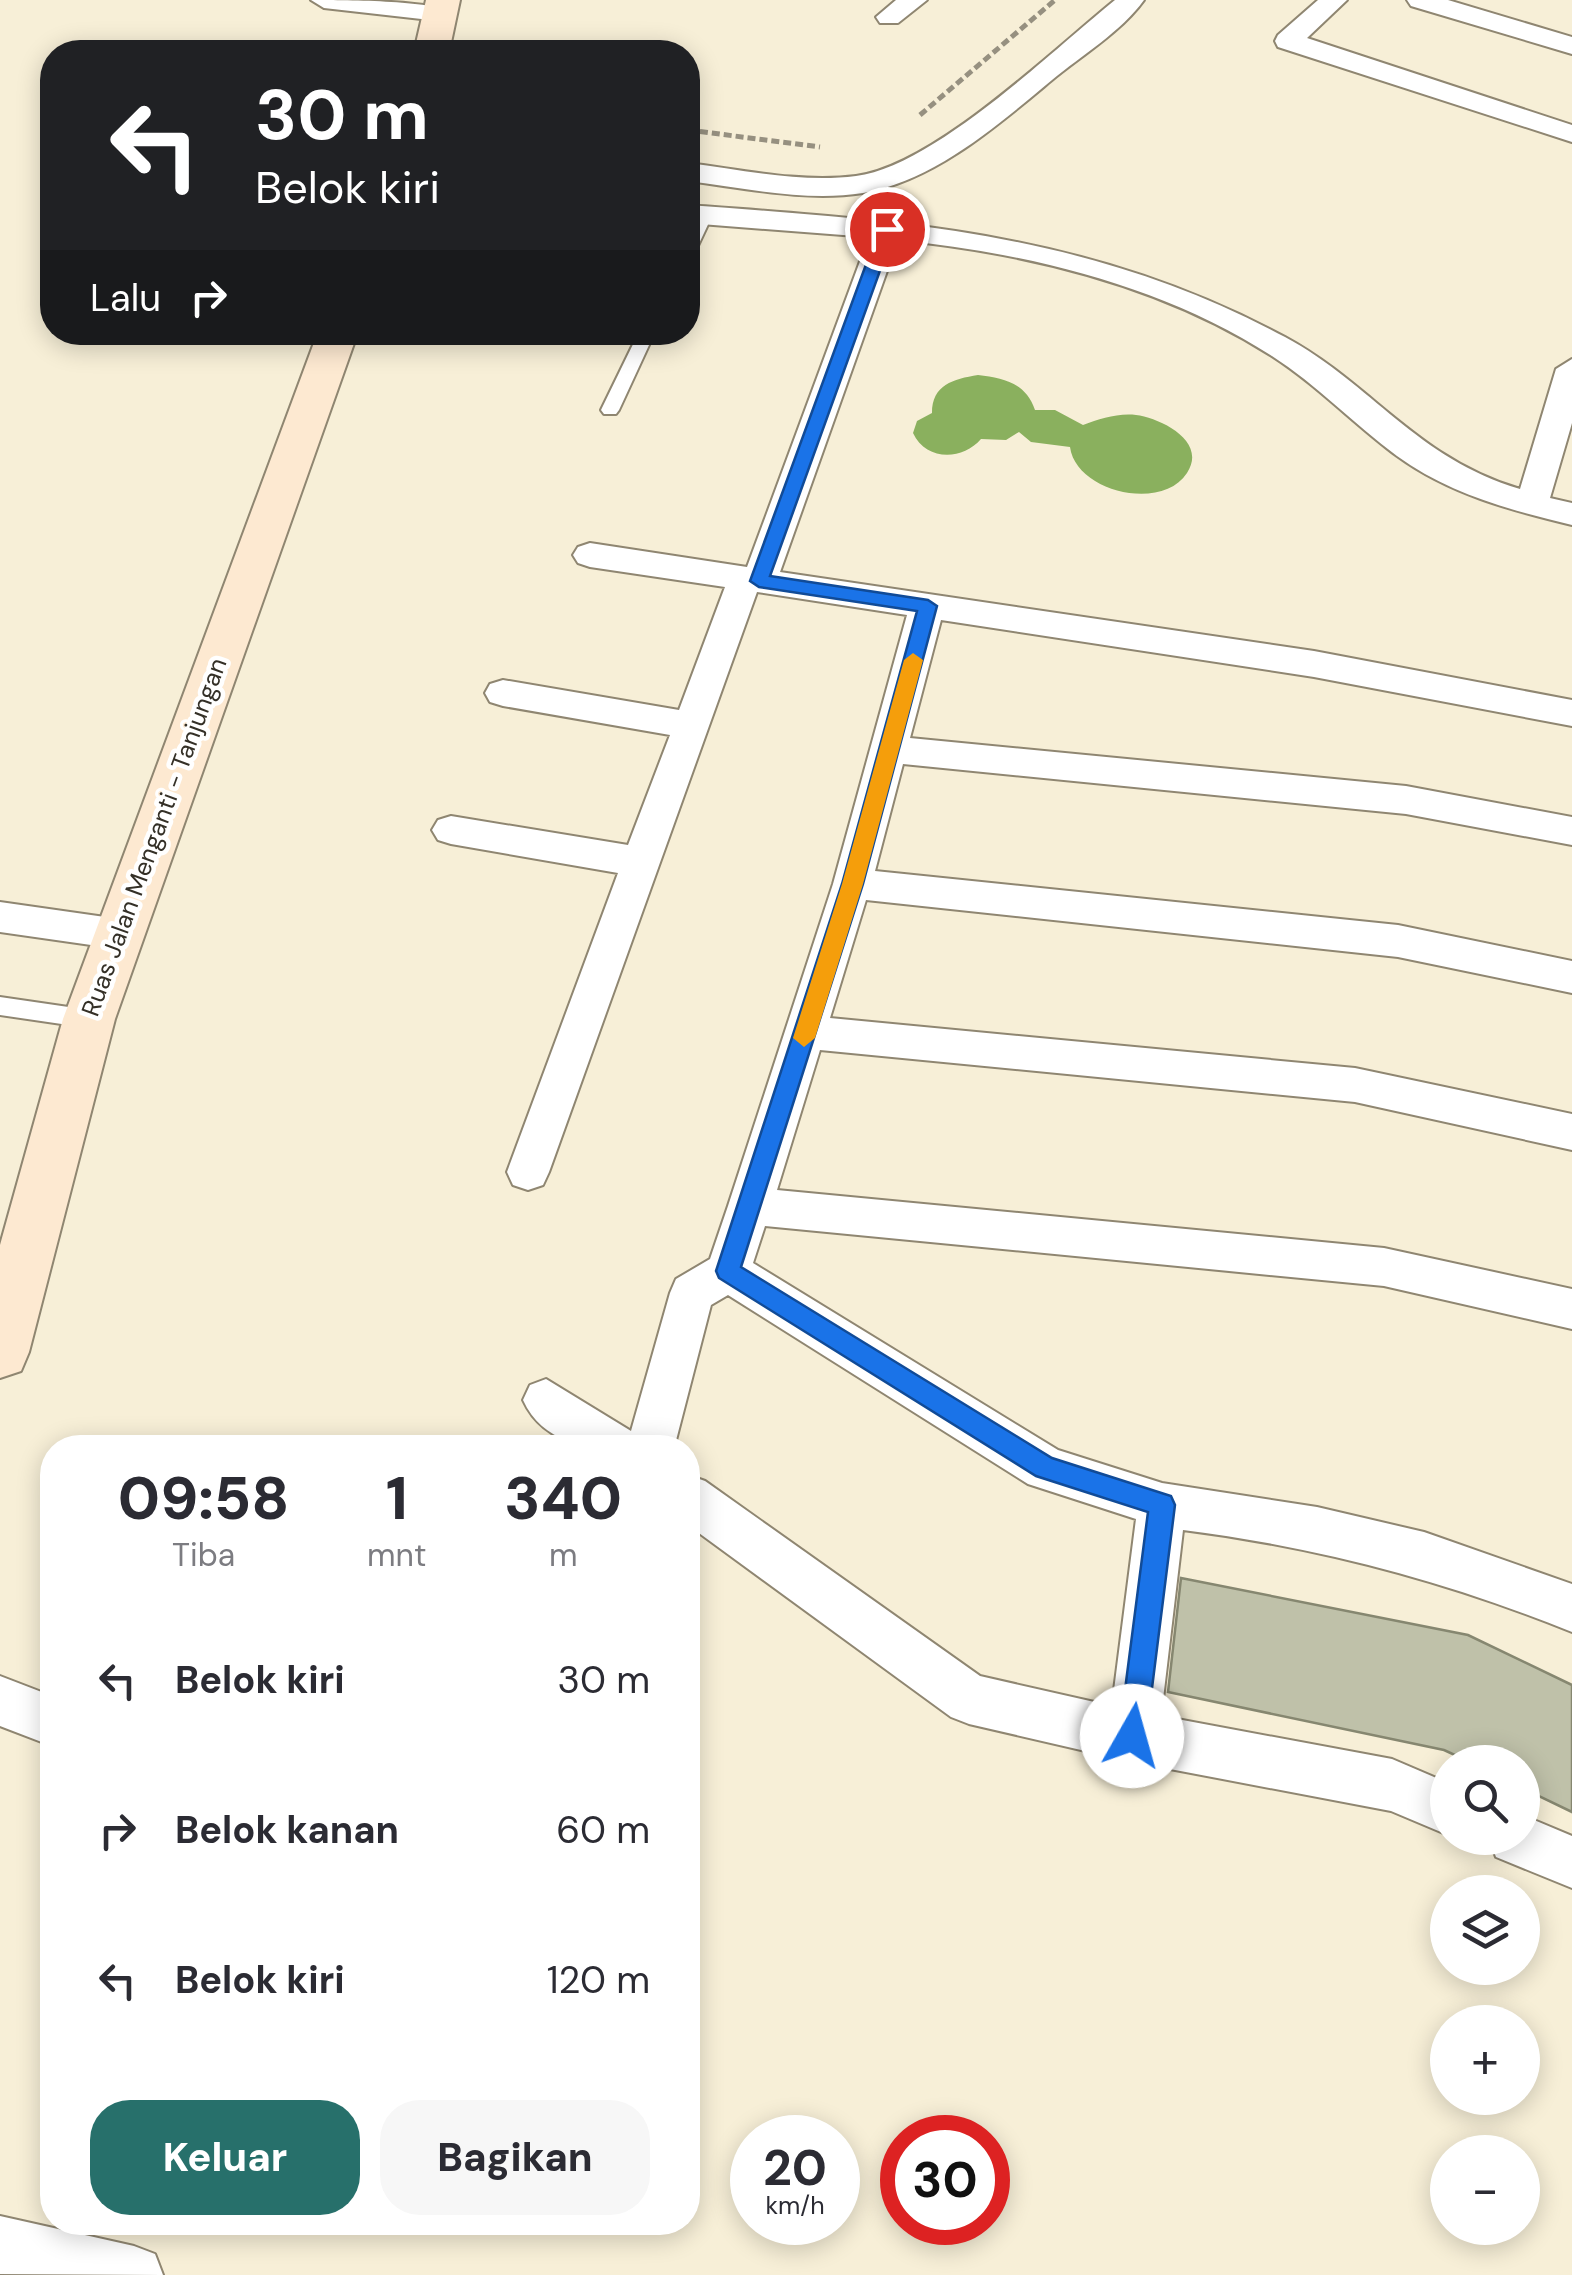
<!DOCTYPE html>
<html lang="id">
<head>
<meta charset="utf-8">
<style>
  body { margin:0; font-family:"DM Sans",sans-serif; background:#f7f7f7; color:#2b2b33; height:100vh; display:flex; flex-direction:column; font-size:38px; white-space:nowrap }
  * { box-sizing:border-box; margin:0 }
  p { font-size:32px; color:#7c7c81 }
  .icon { flex:none; width:55px; height:55px; fill:none; stroke:currentColor; stroke-width:2; stroke-linecap:round; stroke-linejoin:round }
  .map { position:relative; flex:1; overflow:hidden }
  .sheet { position:absolute; left:40px; top:1435px; width:660px; height:800px; display:flex; flex-direction:column; background:#fff; border-radius:40px; box-shadow:0 5px 25px #0003 }
  .sheet>* { flex:none }
  .banner { position:absolute; left:40px; top:40px; width:660px; height:305px; border-radius:40px; box-shadow:0 5px 25px #0003; background:#202124; color:#fff; overflow:hidden }
  .tools { position:absolute; left:1430px; top:1745px; display:grid; gap:20px }
  .tools a { display:grid; place-items:center; width:110px; height:110px; border-radius:50%; background:#fff; box-shadow:0 5px 25px #0003; font-size:50px }
  .speed { position:absolute; left:730px; top:2115px; display:flex; gap:20px; font-size:50px; font-weight:700; text-align:center }
  .speed>* { display:grid; place-content:center; width:130px; height:130px; border-radius:50%; background:#fff; box-shadow:0 5px 25px #0003; line-height:1 }
  .speed small { font-size:25px; font-weight:400 }
  .speed .limit { border:15px solid #d22; background:#fff; color:#111 }
  .pin { position:absolute; display:grid; place-items:center; width:85px; height:85px; color:#fff; margin:-42px; border:5px solid #fff; border-radius:50%; box-shadow:0 2px 10px #0007 }
  .me { position:absolute; width:110px; margin:-55px; rotate:7deg; stroke-linejoin:round; filter:drop-shadow(0 0 8px #0008) }
  .turn { display:flex; align-items:center; gap:35px; height:210px; padding:0 50px; font-size:45px }
  .turn .icon { width:130px; height:130px; stroke-width:2.5 }
  .turn b { display:block; font-size:70px; line-height:85px }
  .then { display:flex; align-items:center; height:95px; padding:0 50px; background:#0003; gap:20px; font-size:38px }
  .eta { display:flex; justify-content:space-evenly; align-items:center; height:170px; text-align:center }
  .eta b { font-size:60px; font-weight:800; line-height:70px }
  .action { display:flex; gap:20px; margin-top:auto; padding:20px 50px }
  .action a { flex:1; height:115px; border-radius:40px; background:#27706b; color:#fff; font-size:40px; font-weight:800; line-height:115px; text-align:center }
  .action a+a { background:#f7f7f7; color:#2b2b33 }
  ul { padding:0; list-style:none }
  li { display:flex; align-items:center; gap:30px; height:150px; padding:0 50px }
  li div { flex:1 }
  li b { display:block; font-size:38px }
  li em { font-style:normal }
  .map>svg:first-child { display:block }
</style>
</head>
<body>
<div class="map">
<svg width="1572" height="2275" viewBox="0 0 1572 2275">
  <rect width="100%" height="100%" fill="#f7efd7"/>
  <!-- water -->
  <path fill="#8ab05e" d="M978 375C1004 378 1026 383 1035 410H1055L1083 425C1100 419 1117 413 1136 415 1160 418 1208 441 1187 473 1162 512 1076 492 1070 447L1031 442 1019 432 1006 440 981 439C962 461 926 461 913 433L917 421 932 413C932 385 953 379 978 375Z"/>
  <!-- building -->
  <path fill="#bfc1a9" stroke="#868770" stroke-width="2.5" d="M1181 1578 1468 1635 1572 1685V1812L1522 1788V1762H1470L1444 1750 1168 1692Z"/>
  <g fill="none" stroke-linecap="round" stroke-linejoin="round">
    <!-- lane casing -->
    <g stroke="#8f8671" stroke-width="4">
      <path id="lane" d="M704 211 712 216 696 250 688 255V234L698 213Z
        M639 332H655L619 410 616 414H604L601 410Z
        M0 997 89 1010 100 1019 89 1028 0 1015Z"/>
    </g>
    <!-- street casing -->
    <g stroke="#8f8671" stroke-width="4">
      <path id="street" d="M311 0C339 0 435 0 452 13L439 21 324 8Z
        M896 0H927L898 23H880L876 17Z
        M1115 0H1144C1122 31 1081 56 1052 80 998 125 934 181 863 193 806 202 744 188 688 181V163C743 170 801 183 856 176 934 166 1053 50 1115 0Z
        M1318 0H1347L1307 38 1572 125V142L1278 47 1275 41 1278 35Z
        M1407 0H1448L1572 37V54L1411 6Z
        M688 205C905 221 1089 232 1285 337 1372 384 1416 458 1520 489L1556 369 1572 359V423L1550 498 1572 503V525C1510 510 1449 494 1397 456 1354 424 1317 385 1272 356 1161 285 1028 253 898 240L780 572 1314 651 1572 700V726L1314 677 941 620 910 738 1406 786 1572 817V845L1406 814 903 764 875 871 1398 925 1572 961V993L1398 957 866 900 830 1018 1355 1068 1572 1114V1150L1355 1102 820 1050 777 1190 1384 1248 1572 1289V1329L1384 1286 765 1226 753 1263 1058 1450 1162 1483 1317 1507 1424 1532 1572 1584V1632C1446 1581 1318 1547 1183 1530L1161 1716 1392 1759 1448 1783V1835L1391 1811 1133 1762 969 1724 951 1717 688 1525V1475L705 1481 980 1676 1112 1706 1136 1519 1028 1484 728 1295 711 1305 674 1448C620 1448 550 1459 523 1400L530 1385 546 1379 631 1431 670 1293 676 1279 710 1259 728 1206 833 884 907 615 757 592 549 1172 543 1185 528 1190 513 1185 507 1172 618 873 451 844 438 840 432 830 438 820 451 816 628 845 670 735 503 706 490 702 485 693 490 684 503 680 679 710 725 587 590 567 578 563 573 555 578 547 590 543 747 567 869 237 688 223Z
        M0 902 119 919 133 923 139 934 133 945 119 949 0 932Z
        M0 1676 52 1696V1746L0 1726Z
        M1522 1815 1572 1836V1888L1496 1857 1489 1838H1522Z
        M0 2216 134 2246 155 2254 163 2275 0 2274Z"/>
    </g>
    <!-- secondary casing -->
    <g stroke="#8f8671" stroke-width="4">
      <path id="secondary" d="M426 0H460L449 52H414Z
        M318 332H358L115 1019 29 1352 21 1371 0 1378V1245L63 1019Z"/>
    </g>
    <!-- path -->
    <path stroke="#969080" stroke-width="5" stroke-dasharray="8 4" stroke-linecap="butt" d="M920 115 1055 0
      M688 130 820 147"/>
    <!-- lane -->
    <use href="#lane" fill="#fff" fill-rule="evenodd"/>
    <!-- street -->
    <use href="#street" fill="#fff" fill-rule="evenodd"/>
    <!-- secondary -->
    <use href="#secondary" fill="#fde9d1" fill-rule="evenodd"/>
  </g>
  <!-- route -->
  <path fill="#1a73e8" stroke="#114b97" stroke-width="2.5" d="M887 224 895 229 770 576 928 600 937 606 863 884 741 1267 1052 1458 1171 1496 1175 1505 1146 1736 1142 1746 1132 1750 1123 1746 1119 1736 1148 1512 1036 1476 719 1278 716 1271 842 884 917 611 759 587 750 581 879 229Z"/>
  <!-- slow -->
  <path fill="#f59e0b" d="M913 653 923 660 863 884 815 1038 804 1047 793 1038 842 884 904 660Z"/>
  <g text-anchor="middle" dominant-baseline="central" stroke-width="9" stroke-linejoin="round" paint-order="stroke">
    <!-- street labels -->
    <g font-size="25" fill="#343027" stroke="#fff">
      <text transform="translate(154 837) rotate(-70)">Ruas Jalan Menganti - Tanjungan</text>
    </g>
  </g>
</svg>
<div class="tools">
<a><svg class="icon" aria-label="search" viewBox="0 0 24 24"><circle cx="10" cy="10" r="6"/><path d="M15 15l6 6"/></svg></a>
<a><svg class="icon" aria-label="layers" viewBox="0 0 24 24"><path d="M12 4l9 5-9 5-9-5zM3 14l9 5 9-5"/></svg></a>
<a>+</a>
<a>−</a>
</div>
<div class="speed"><div>20<small>km/h</small></div><div class="limit">30</div></div>
<div class="pin" style="left:887px;top:229px;background:#d93025"><svg class="icon" aria-label="arrive" viewBox="0 0 24 24"><path d="M6 21V4h12l-3 4 3 4H6"/></svg></div>
<svg class="me" style="left:1132px;top:1736px" viewBox="-20 -20 40 40"><circle r="19" fill="#fff"/><path d="M0-13L10 11 0 6-10 11z" fill="#1a73e8"/></svg>
<div class="banner">
<div class="turn"><svg class="icon" aria-label="left" viewBox="0 0 24 24"><path d="M17 20v-9H6M10 6l-5 5 5 5"/></svg><div><b>30 m</b>Belok kiri</div></div>
<div class="then">Lalu<svg class="icon" aria-label="right" viewBox="0 0 24 24"><path d="M7 20v-9h11M14 6l5 5-5 5"/></svg></div>
</div>
<section class="sheet">
<div class="eta">
<div><b>09:58</b><p>Tiba</p></div>
<div><b>1</b><p>mnt</p></div>
<div><b>340</b><p>m</p></div>
</div>
<ul>
<li><svg class="icon" aria-label="left" viewBox="0 0 24 24"><path d="M17 20v-9H6M10 6l-5 5 5 5"/></svg><div><b>Belok kiri</b></div><em>30 m</em></li>
<li><svg class="icon" aria-label="right" viewBox="0 0 24 24"><path d="M7 20v-9h11M14 6l5 5-5 5"/></svg><div><b>Belok kanan</b></div><em>60 m</em></li>
<li><svg class="icon" aria-label="left" viewBox="0 0 24 24"><path d="M17 20v-9H6M10 6l-5 5 5 5"/></svg><div><b>Belok kiri</b></div><em>120 m</em></li>
</ul>
<div class="action"><a>Keluar</a><a>Bagikan</a></div>
</section>
</div>
</body>
</html>
